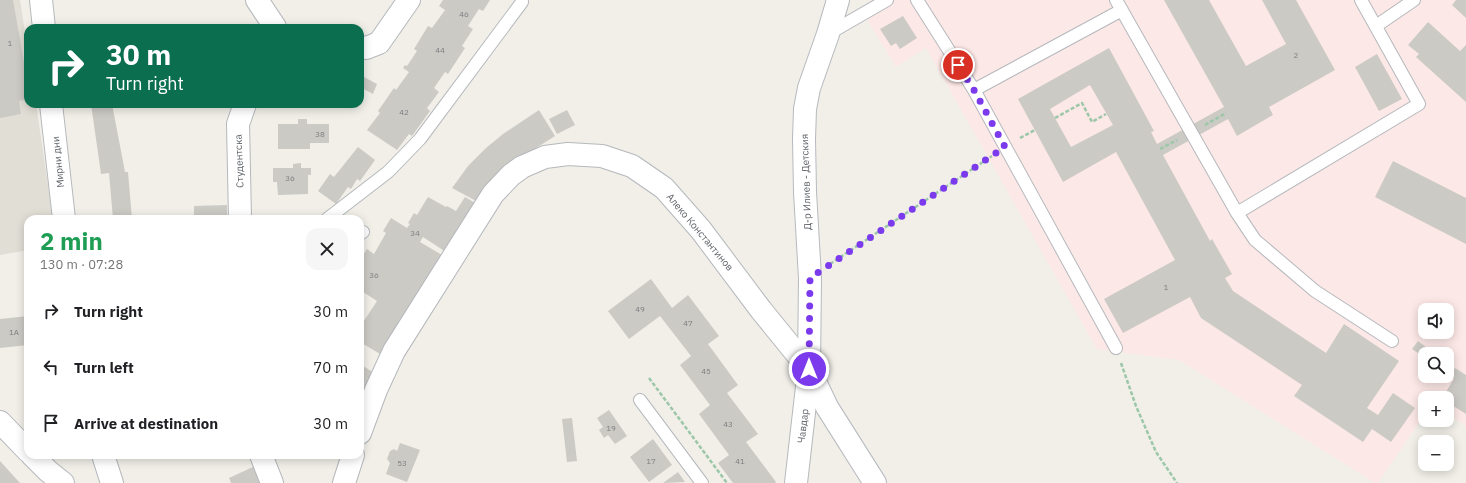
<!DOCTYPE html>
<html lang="en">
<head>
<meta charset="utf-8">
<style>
  body { margin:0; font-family:"IBM Plex Sans",sans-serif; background:#f6f6f6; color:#202124; height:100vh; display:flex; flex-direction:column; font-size:15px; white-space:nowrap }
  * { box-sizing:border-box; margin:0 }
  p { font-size:13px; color:#757577 }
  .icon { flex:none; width:22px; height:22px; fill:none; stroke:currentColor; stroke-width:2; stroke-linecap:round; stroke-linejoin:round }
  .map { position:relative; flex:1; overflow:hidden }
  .side { position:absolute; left:24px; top:215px; width:340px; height:244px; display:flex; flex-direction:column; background:#fff; border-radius:12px; box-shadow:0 2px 10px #0003 }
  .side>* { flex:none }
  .hud { position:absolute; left:24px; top:24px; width:340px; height:84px; border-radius:12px; box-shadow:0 2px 10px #0003; background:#0b6e4f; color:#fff; overflow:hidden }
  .controls { position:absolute; left:1418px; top:303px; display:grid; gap:8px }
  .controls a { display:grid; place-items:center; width:36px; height:36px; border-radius:8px; background:#fff; box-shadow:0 2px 10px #0003; font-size:20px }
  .pin { position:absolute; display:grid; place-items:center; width:34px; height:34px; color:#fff; margin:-17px; border:2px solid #fff; border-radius:50%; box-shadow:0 1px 4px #0007 }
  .me { position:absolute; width:44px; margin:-22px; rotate:0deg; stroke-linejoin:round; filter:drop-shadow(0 0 3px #0008) }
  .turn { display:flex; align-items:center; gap:14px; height:84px; padding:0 16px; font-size:18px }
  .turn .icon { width:52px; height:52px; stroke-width:2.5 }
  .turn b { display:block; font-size:28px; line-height:34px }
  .round { display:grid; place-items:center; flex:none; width:42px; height:42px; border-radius:12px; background:#f6f6f6 }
  .head { display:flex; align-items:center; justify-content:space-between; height:68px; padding:0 16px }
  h1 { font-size:24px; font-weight:800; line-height:30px; color:#1e9e55 }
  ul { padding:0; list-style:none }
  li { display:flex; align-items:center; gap:12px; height:56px; padding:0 16px }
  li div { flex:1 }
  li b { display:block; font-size:15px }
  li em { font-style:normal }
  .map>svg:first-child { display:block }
</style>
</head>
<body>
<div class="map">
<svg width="1466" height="483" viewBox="0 0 1466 483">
  <rect width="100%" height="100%" fill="#f1efe8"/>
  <!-- education -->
  <path fill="#e1ded6" d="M0 0H20L28 52V104H36L53 219H28V250L0 255Z"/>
  <!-- medical -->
  <path fill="#fce8e6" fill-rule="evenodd" d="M871 0H1466V426L1447 413V398H1425V414L1378 483H1375L1179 360 1097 349 926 48 896 67 868 21ZM1425 310H1447V332H1425ZM1425 354H1447V376H1425Z"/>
  <!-- building -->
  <path fill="#cccac5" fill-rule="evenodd" d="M0 0H13L28 85V99L19 101 21 114 0 118Z
    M443 0H490L483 11 479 9 468 26 473 29 462 46 465 48 448 74 445 72 434 88 439 92 427 108 430 111 412 136 409 134 397 150 367 130 380 113 378 111 394 88 396 90 409 72 403 68 405 65 407 66 417 51 414 49 428 26 432 28 445 10 439 6Z
    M1164 0H1209L1246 66 1286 44 1262 0H1296L1335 70 1269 107 1273 115 1237 136 1228 119 1163 155 1210 241 1212 239 1232 274 1225 278 1233 291 1326 353 1344 324 1399 361 1367 408 1378 415 1393 393 1415 408 1391 442 1372 429 1363 442 1294 396 1302 385 1201 318 1190 297 1123 333 1104 299 1175 260 1116 152 1063 182 1018 99 1109 48 1154 131 1151 132 1157 144 1224 107ZM1090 85 1113 125 1071 147 1050 109Z
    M1456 0H1466V18L1452 5Z
    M903 16 917 38 900 49 896 43 891 46 880 29Z
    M1428 22 1460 51 1466 45V102L1416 57 1419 54 1408 45Z
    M1377 54 1402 99 1379 111 1355 67Z
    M360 75 377 84 373 94 360 87Z
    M91 104H112L125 172H128L132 219H113L109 173 101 174Z
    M539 110 555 136 528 153 478 202 452 188 468 166 486 148 503 134Z
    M567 110 575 125 557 134 549 119Z
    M298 119H307V124H329V143H310V149H278V124H298Z
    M358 147 375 160 360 181 357 179 351 189 348 187 336 204 318 191 330 174 334 177Z
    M1393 161 1466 198V244L1375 197Z
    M301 163V168H311V175H308V194L278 195 277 182H273V168H293V164Z
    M428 197 446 207 447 206 456 211 465 197 482 207 452 256 423 237 420 242 447 258 380 354 360 342V327L377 301 360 290V260L367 249 374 254 386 233 383 231 391 218 407 228 410 224 408 223 414 213 417 215Z
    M227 205V219H194V206Z
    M651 279 672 308 688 295 719 336 708 344 738 385 727 393 758 434 746 442 776 482 775 483H733L718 463 729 455 699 414 710 405 680 365 691 356 660 316 629 339 608 311Z
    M28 316V345L0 348V319Z
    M1418 341 1435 354H1425V358L1412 349Z
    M360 364 374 373 360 396Z
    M1455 368 1466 375V414L1447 402V398H1442L1454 379 1450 377Z
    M609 410 627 436 615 444 608 435 604 438 599 430 603 427 597 418Z
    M572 418 577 461 567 462 562 419Z
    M653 439 672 465 649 482 630 457Z
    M400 443 420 450 407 482 386 474 390 463 387 459 390 451 394 449 397 451Z
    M0 461 20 483H0Z
    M255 466 262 483H231L229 478Z
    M678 472 685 482 663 483Z"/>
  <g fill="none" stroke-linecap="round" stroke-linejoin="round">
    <!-- lane casing -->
    <g stroke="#b5b8bc" stroke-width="14">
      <path id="lane" d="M917 0 974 90 1116 348
        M1116 0 1237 213 1419 104 1361 0
        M1376 26 1414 0
        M828 34 887 0
        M974 90 1122 10
        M1237 213 1255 240 1315 291 1392 341
        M327 219 388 172 420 139 522 2
        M360 234 363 232
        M640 400 702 483"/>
    </g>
    <!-- street casing -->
    <g stroke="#b5b8bc" stroke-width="24">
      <path id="street" d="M41 0 44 28
        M257 0 275 27
        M360 47 366 48 379 43 409 0
        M51 104 64 219
        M240 219 238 124 245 104
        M0 422 28 451
        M360 433 376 390 394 351 493 194 511 175 522 167 545 157 568 154 602 156 632 166 664 188 701 230 761 310 809 369 796 483
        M32 455 48 471 63 483
        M103 455 112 483
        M261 455 272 483
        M344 483 353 455"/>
    </g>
    <!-- secondary casing -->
    <g stroke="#b6babf" stroke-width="24">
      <path id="secondary" d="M838 0 828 34 809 88 805 109 804 139 805 192 810 278 809 369 827 407 875 483"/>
    </g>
    <!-- path -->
    <path stroke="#9cc7a9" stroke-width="2.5" stroke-dasharray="4 2" stroke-linecap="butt" d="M1055 118 1082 103 1092 122 1106 114
      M1205 125 1226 113
      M1020 138 1035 130
      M1160 149 1177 140
      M830 264 992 156
      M1121 363 1136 406 1156 452 1177 483
      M649 378 727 483"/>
    <!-- lane -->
    <use href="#lane" stroke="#fff" stroke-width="12"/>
    <!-- street -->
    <use href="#street" stroke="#fff" stroke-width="22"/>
    <!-- secondary -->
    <use href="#secondary" stroke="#fff" stroke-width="22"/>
  </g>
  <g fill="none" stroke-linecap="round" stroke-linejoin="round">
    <!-- route -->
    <path stroke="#7c3aed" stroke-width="7" stroke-dasharray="0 12.6" d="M809 369 810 278 1005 147 974 90 958 65"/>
  </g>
  <g text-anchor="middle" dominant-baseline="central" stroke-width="4" stroke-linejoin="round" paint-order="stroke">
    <!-- number labels -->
    <g font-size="8" fill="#7a7d7f">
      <text x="464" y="14">46</text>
      <text x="10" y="43">1</text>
      <text x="440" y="50">44</text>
      <text x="1296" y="55">2</text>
      <text x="404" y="112">42</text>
      <text x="320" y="134">38</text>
      <text x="290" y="178">36</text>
      <text x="415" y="233">34</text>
      <text x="374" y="275">36</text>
      <text x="1166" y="287">1</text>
      <text x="640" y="309">49</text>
      <text x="688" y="323">47</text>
      <text x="14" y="332">1А</text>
      <text x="706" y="371">45</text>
      <text x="728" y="424">43</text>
      <text x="611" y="428">19</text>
      <text x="651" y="461">17</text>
      <text x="740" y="461">41</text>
      <text x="402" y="463">53</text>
    </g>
    <!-- street labels -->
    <g font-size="10" fill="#5f6368" stroke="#fff">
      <text transform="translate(239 161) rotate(-92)">Студентска</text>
      <text transform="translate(58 162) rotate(-96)">Мирни дни</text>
      <text transform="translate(806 182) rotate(-92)">Д-р Илиев - Детския</text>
      <text transform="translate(700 232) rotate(50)">Алеко Константинов</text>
      <text transform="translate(803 426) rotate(-83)">Чавдар</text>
    </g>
  </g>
</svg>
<div class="controls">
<a><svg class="icon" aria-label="sound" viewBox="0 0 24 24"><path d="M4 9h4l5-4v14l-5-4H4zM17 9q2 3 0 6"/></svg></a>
<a><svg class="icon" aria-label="search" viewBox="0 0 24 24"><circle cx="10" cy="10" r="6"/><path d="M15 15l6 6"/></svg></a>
<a>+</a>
<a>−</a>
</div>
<div class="pin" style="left:958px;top:65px;background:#d93025"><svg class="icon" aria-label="arrive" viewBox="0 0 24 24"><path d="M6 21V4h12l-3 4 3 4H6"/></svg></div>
<svg class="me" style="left:809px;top:369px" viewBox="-20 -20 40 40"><circle r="17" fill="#7c3aed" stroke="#fff" stroke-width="3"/><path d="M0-11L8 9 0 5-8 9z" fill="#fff"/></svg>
<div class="hud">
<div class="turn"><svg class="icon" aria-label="right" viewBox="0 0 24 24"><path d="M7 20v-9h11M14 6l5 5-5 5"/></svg><div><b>30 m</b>Turn right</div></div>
</div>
<section class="side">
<div class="head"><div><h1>2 min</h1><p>130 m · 07:28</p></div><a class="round"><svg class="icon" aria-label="close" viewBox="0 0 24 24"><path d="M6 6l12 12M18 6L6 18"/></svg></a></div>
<ul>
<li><svg class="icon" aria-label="right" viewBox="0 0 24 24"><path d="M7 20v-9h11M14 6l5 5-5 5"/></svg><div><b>Turn right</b></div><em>30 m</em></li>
<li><svg class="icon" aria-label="left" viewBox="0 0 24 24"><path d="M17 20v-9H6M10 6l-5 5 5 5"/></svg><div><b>Turn left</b></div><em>70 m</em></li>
<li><svg class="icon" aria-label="arrive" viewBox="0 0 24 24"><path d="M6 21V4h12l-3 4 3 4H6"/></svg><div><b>Arrive at destination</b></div><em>30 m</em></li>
</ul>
</section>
</div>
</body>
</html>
